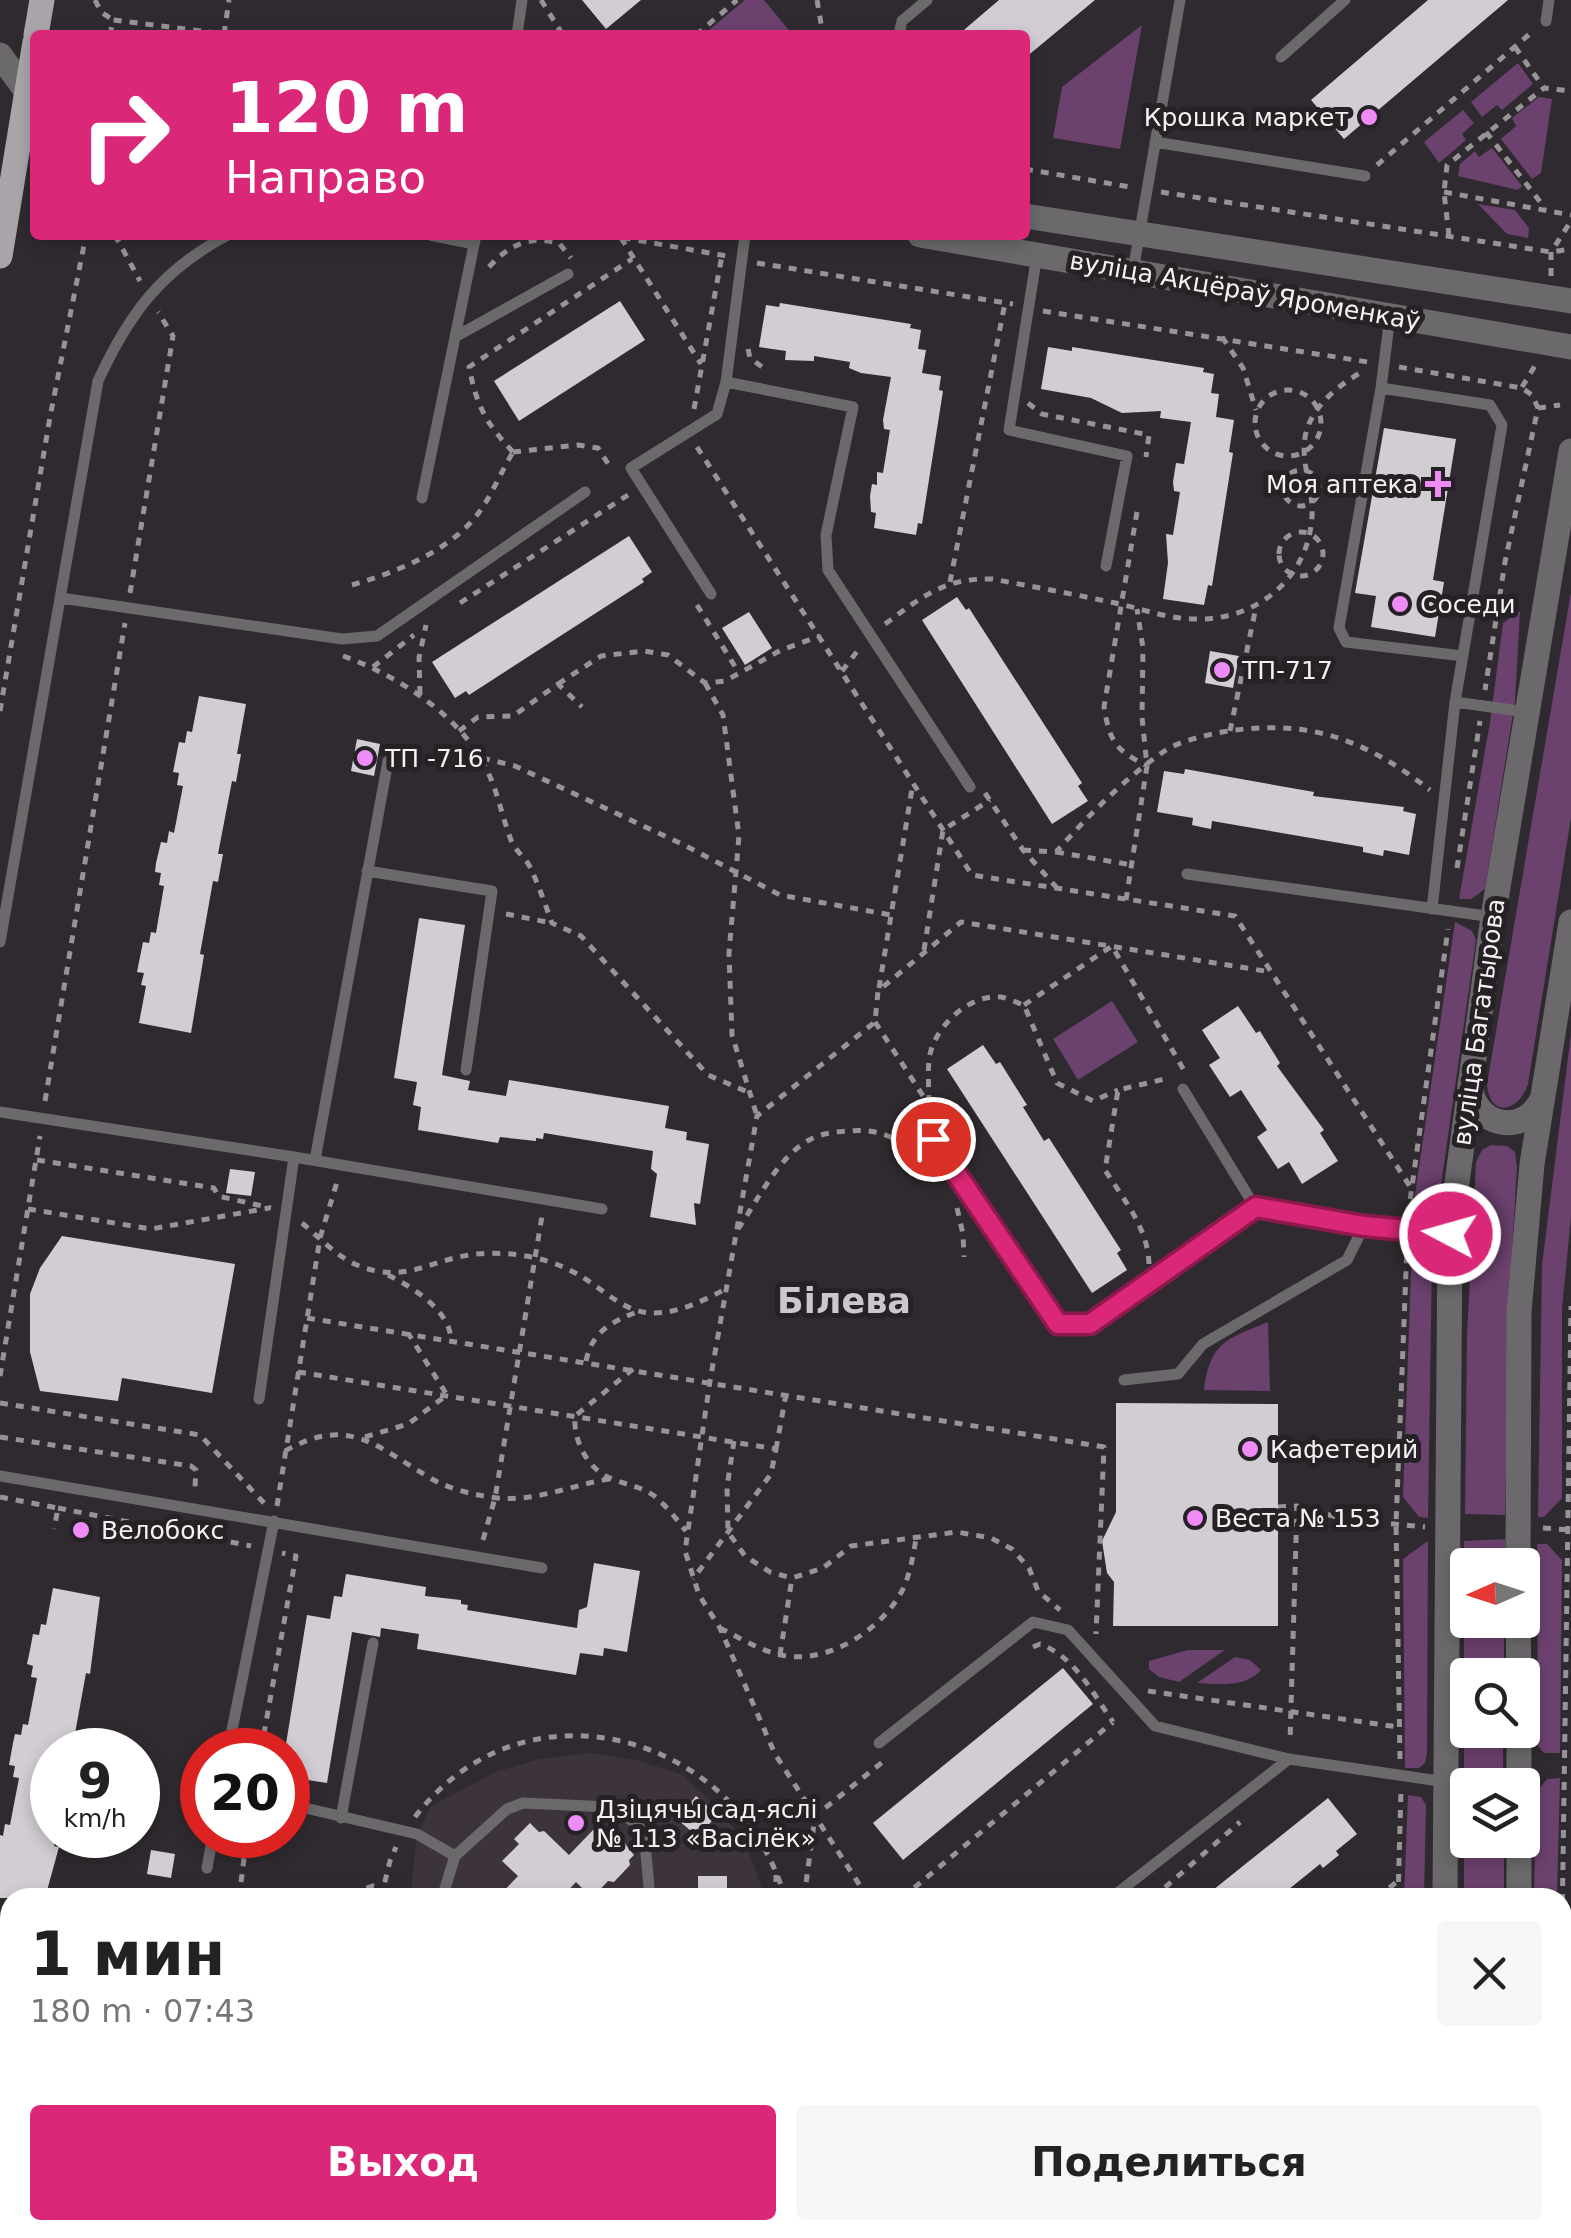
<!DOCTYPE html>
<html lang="ru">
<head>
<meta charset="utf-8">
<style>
  body { margin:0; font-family:"DejaVu Sans",sans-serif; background:#f6f6f6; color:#222; height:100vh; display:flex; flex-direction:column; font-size:38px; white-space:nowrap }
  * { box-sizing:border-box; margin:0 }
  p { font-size:32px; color:#767676 }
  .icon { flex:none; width:55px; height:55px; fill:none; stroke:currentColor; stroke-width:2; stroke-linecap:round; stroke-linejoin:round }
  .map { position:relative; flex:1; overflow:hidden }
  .details { position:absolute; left:0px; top:1888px; width:1572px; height:352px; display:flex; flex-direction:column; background:#fff; border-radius:30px 30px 0 0; box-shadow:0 5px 15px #0003 }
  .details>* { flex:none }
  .hud { position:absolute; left:30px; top:30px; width:1000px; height:210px; border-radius:10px; box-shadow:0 5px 15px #0003; background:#db2777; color:#fff; overflow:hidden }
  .needle { width:65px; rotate:267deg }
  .tools { position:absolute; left:1450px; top:1548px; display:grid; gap:20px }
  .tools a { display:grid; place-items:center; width:90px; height:90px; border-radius:10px; background:#fff; box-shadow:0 5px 15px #0003; font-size:50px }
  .speed { position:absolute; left:30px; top:1728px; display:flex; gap:20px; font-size:50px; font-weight:700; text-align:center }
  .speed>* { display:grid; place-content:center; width:130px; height:130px; border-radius:50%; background:#fff; box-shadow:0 5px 15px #0003; line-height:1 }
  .speed small { font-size:25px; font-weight:400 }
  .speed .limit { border:15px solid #d22; background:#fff; color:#111 }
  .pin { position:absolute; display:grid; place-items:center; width:85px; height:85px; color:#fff; margin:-42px; border:5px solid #fff; border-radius:50%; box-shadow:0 2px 10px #0007 }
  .me { position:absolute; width:110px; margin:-55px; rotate:276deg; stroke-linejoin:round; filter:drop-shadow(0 0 8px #0008) }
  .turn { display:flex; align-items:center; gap:35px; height:210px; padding:0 30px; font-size:45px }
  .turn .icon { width:130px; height:130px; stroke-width:2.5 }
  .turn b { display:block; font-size:70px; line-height:85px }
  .round { display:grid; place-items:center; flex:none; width:105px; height:105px; border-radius:10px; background:#f6f6f6 }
  .head { display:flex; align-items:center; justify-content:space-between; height:170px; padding:0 30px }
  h1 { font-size:60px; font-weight:800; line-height:75px }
  .primary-button { display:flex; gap:20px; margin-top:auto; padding:20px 30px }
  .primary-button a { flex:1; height:115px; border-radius:10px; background:#db2777; color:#fff; font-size:40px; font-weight:800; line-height:115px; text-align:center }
  .primary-button a+a { background:#f6f6f6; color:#222 }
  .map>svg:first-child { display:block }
</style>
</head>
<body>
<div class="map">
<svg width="1571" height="2238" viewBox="0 0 1571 2238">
  <rect width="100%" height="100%" fill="#2f2a2f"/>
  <!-- built -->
  <path fill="#3c333c" d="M590 1753 637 1760 683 1775 723 1813 748 1849 765 1897 410 1898 417 1834 431 1806 496 1772 540 1759Z"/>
  <!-- green -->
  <path fill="#6b416e" d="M745 0H764L793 35H703Z
    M1142 25 1120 149 1053 138 1062 87Z
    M1518 63 1533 84 1502 110 1497 105 1482 117 1471 102Z
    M1539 97 1552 99 1541 173 1532 179 1501 139 1516 126 1512 118Z
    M1463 110 1474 123 1462 134 1466 140 1439 163 1424 142Z
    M1492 148 1522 186 1518 190 1458 176 1460 164 1475 151 1479 157Z
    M1478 204 1515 210 1529 228 1528 238 1507 234Z
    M1571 592V818L1528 1084C1518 1114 1489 1117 1487 1084Z
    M1520 611 1515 701 1485 889 1471 899H1459L1490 722 1503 623Z
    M1455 922 1472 931 1476 940 1439 1199 1431 1214 1415 1221 1414 1201Z
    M1112 1001 1138 1042 1078 1080 1053 1039Z
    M1571 1034V1217L1562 1309V1498L1544 1517H1538L1542 1265Z
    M1491 1145 1507 1146 1515 1152 1517 1167 1510 1286 1505 1515 1465 1514 1467 1334 1476 1162 1482 1150Z
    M1412 1244 1424 1247 1432 1257 1428 1518 1419 1517 1403 1497Z
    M1268 1322 1270 1391 1204 1390C1210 1342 1227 1339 1268 1322Z
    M1505 1539V1565H1468V1620H1504V1675H1468V1730H1503V1785H1468V1840H1504V1897H1464V1541Z
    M1428 1541 1427 1753 1425 1763 1419 1768H1405L1403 1559Z
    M1537 1544H1547L1562 1560 1560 1753H1544L1538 1746Z
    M1188 1650H1225L1179 1682 1159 1677 1149 1669V1661Z
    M1235 1657 1250 1660 1261 1670C1246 1688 1218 1684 1197 1683Z
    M1560 1778 1557 1897H1534L1536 1793 1547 1779Z
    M1408 1795 1421 1797 1426 1805 1424 1897H1404Z"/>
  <!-- building -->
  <path fill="#d2cdd3" d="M582 0H641L606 29Z
    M999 0H1095L1025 58V35H958Z
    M1428 0H1508L1344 139 1311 100Z
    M620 301 645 340 519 421 494 381Z
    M780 303 911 324 910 328 921 330 918 349 926 350 922 373 941 376 939 390 943 391 922 524 918 523 916 535 874 528 876 513 871 512 870 496 872 484 877 485V472L883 473 890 430 884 429 883 420 891 377 861 373 849 368 850 362 814 356V361L785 360 786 351 759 347 766 305 779 307Z
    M1048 347 1072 351V347L1204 368 1203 372 1214 374 1211 393 1219 394 1216 417 1234 420 1229 452 1233 453 1212 586 1208 585 1204 605 1163 599 1168 563 1166 534 1173 535 1180 492 1174 491 1173 482 1176 463 1184 464 1191 422 1160 418 1161 411 1122 413 1091 398 1041 389Z
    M1384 428 1456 439 1433 580 1444 582 1435 637 1371 627 1376 596 1355 593Z
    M629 536 652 572 642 579 644 582 469 695 466 691 455 698 432 662Z
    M957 597 966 610 969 608 1082 783 1078 786 1088 801 1052 824 922 620Z
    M749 612 772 648 745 665 722 628Z
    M1210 651 1239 656 1233 688 1205 683Z
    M199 696 246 704 237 754H241L236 782 232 781 218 854H223L218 882 213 881 200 954 204 955 191 1033 139 1023 146 986 141 985 144 973 137 972 143 942 149 943 151 932 156 933 164 886 159 885 161 873 155 872 156 863 161 842 167 843 169 831 174 833 183 786 177 785 179 773 173 772 179 742 185 743 187 731 192 732Z
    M357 739 380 744 374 776 351 771Z
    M1185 769 1314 792 1313 796 1404 807 1403 811 1416 814 1409 855 1384 850 1383 856 1363 852V847L1212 821 1211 829 1201 827 1192 825 1193 818 1157 812 1164 771 1184 774Z
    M419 918 465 925 442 1075 470 1081 468 1090 506 1096 509 1080 669 1106 665 1128 687 1132 686 1140 709 1144 700 1204 694 1203 696 1225 650 1217 657 1174 651 1169 653 1151 544 1133 543 1139 536 1138V1141L500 1137 498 1143 418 1130 421 1107 413 1105 417 1082 394 1078Z
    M1238 1006 1256 1033 1260 1031 1280 1063 1277 1066 1324 1130 1320 1133 1338 1161 1302 1184 1289 1162 1278 1169 1257 1137 1267 1130 1241 1090 1230 1097 1209 1065 1220 1058 1202 1030Z
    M983 1045 996 1064 1000 1062 1027 1105 1023 1107 1044 1141 1049 1138 1121 1250 1117 1253 1127 1270 1092 1293 947 1069Z
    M230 1169 255 1172 251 1196 226 1193Z
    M62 1236 235 1264 212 1393 122 1378 118 1401 40 1391 30 1352V1294L40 1268Z
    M1116 1403 1278 1404V1626H1113L1114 1582 1107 1573 1102 1541 1116 1512Z
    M594 1563 640 1571 627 1652 604 1648 603 1656 580 1653 576 1675 417 1649 419 1634 381 1628 380 1637 352 1632 327 1783 288 1777 285 1750 307 1615 330 1619 334 1596 342 1597 346 1574 426 1587 425 1596 461 1600V1604L468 1605 467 1610 577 1628 579 1610 587 1607Z
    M53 1588 100 1597 90 1674 86 1673 72 1750H52V1835H56L54 1846 59 1847 45 1898H0V1835L3 1836 5 1824 10 1825 19 1778 13 1777 15 1766 9 1765 13 1743 15 1734 21 1735 23 1724 28 1725 37 1678 31 1677 33 1666 27 1664 30 1650 33 1634 39 1635 41 1624 46 1625Z
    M1063 1668 1093 1704 903 1860 873 1823Z
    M696 1796 717 1815 698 1837 677 1819Z
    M1328 1798 1357 1834 1336 1851 1339 1855 1323 1868 1320 1864 1278 1898H1203Z
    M530 1823 539 1832 544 1831 569 1855 593 1830H605L610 1825 634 1855 629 1860 630 1865 614 1882 608 1881 592 1898 576 1882 561 1898H497L518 1876 502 1861 519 1844 514 1839Z
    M151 1850 175 1854 171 1878 147 1874Z
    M698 1876H727V1898H698Z"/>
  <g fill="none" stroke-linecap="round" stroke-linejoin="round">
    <!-- path -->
    <path stroke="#979397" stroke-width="5" stroke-dasharray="8 8" stroke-linecap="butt" d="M95 0 101 12 113 20
      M541 0 563 35
      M817 0 823 35
      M224 34 229 0
      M110 35 113 20 232 35
      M696 35 737 0
      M1515 47 1544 88
      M1486 132 1545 208
      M1377 165 1532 32
      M1025 169 1130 187
      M1161 192 1551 252 1571 249
      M1444 192 1571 215
      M115 235 140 281
      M607 235 727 256
      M1449 236 1444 192 1447 165 1544 88 1571 91
      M621 238 701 364
      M757 263 1013 304
      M489 267C510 244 528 236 559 243L571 258
      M1551 276V252L1571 221
      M1043 311 1368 362
      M1222 337 1243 368 1256 410
      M748 349 750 358 766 370
      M1399 367 1522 388 1532 395 1538 408 1505 562 1485 690
      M1522 387 1536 364
      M1255 423a33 33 0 1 1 66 0a33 33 0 1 1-66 0Z
      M1028 403 1042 414 1149 435 1146 457
      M1538 408 1560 405
      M694 409 722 255
      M697 447 972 875 1235 916 1411 1188
      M513 452C486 423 477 407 469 367L632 259
      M513 452 578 445 598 448 612 470
      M1283 488a18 18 0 1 1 36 0a18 18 0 1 1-36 0Z
      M1137 512 1104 707C1110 743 1116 750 1147 766
      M1279 554a22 22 0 1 1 44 0a22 22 0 1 1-44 0Z
      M950 582 1005 303
      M352 585C396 572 448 552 477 515 491 497 501 472 513 452
      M130 593 173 336 158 312
      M460 603 628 495
      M697 605 739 673
      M885 624C922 597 943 578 992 579 1035 587 1078 595 1120 604 1145 610 1170 619 1195 619 1261 621 1315 572 1312 505 1310 480 1299 454 1307 429 1316 402 1342 383 1365 370
      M343 656C394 674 455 712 482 761 497 786 501 814 511 840 515 850 524 857 529 865 538 883 545 904 552 923L581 936 708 1075 750 1093
      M373 667 414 635
      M842 671 859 649
      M705 683 723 715 739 836 729 953 732 1035 757 1116
      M558 684 601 656 644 651 668 655 705 683 725 681 781 650 820 636
      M420 694 419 658 426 625
      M0 711 50 417 86 235
      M459 731 478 717 513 716 558 684 582 707
      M1230 731 1256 607
      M482 758 515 766 684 845 780 895 891 915
      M985 793 1023 850 1057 888
      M1023 850 1056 852C1089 815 1123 780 1163 752 1179 741 1203 736 1222 732 1307 718 1363 738 1430 790
      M1056 852 1132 865
      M1457 868 1480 721
      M1126 900 1147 766 1142 717 1143 648 1137 609
      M506 914 552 923
      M924 950 943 830 990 800
      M879 988 913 783
      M1024 1005 1112 946 1185 1072
      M875 1022 942 1125
      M45 1101 125 623
      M929 1103C929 1088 927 1069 930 1054 937 1025 969 994 1001 997 1008 998 1017 1003 1024 1005L1057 1083 1093 1101 1118 1090
      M37 1160 214 1188 218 1196 271 1208
      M957 1208 963 1234 964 1257
      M28 1209 151 1229 269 1208
      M1408 1215 1448 929
      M302 1223C320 1238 336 1256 357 1265 403 1284 426 1262 469 1255 489 1252 511 1253 531 1257 623 1275 613 1352 727 1288
      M738 1229C758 1200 779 1155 811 1139 822 1133 836 1132 849 1131 877 1128 898 1138 920 1155
      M1149 1264C1148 1228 1124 1200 1105 1170L1118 1090 1169 1078
      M388 1275C412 1287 450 1310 451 1340
      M307 1318 1104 1447 1096 1634
      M586 1361C592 1332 611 1322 637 1312
      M633 1369 575 1416C573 1442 589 1472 615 1480 628 1485 641 1487 653 1495 666 1505 676 1519 686 1531
      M298 1372 776 1449 771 1474 693 1579
      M0 1376 40 1136
      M0 1403 200 1435 264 1503
      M0 1437 191 1466 196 1470 195 1487 199 1493
      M365 1437 408 1424 447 1395 408 1333
      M734 1441 727 1487 728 1532 745 1556 770 1572 792 1578 823 1568 851 1546 957 1532 991 1538 1012 1549 1029 1568 1038 1591 1060 1610
      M776 1449 786 1394
      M285 1451C350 1414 378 1448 432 1479 450 1489 470 1494 490 1497 532 1504 570 1485 610 1479
      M0 1497 58 1508 54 1529
      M277 1506 320 1238 337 1182
      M1297 1506 1344 1519 1425 1527
      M1278 1507 1297 1506 1290 1741
      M58 1508 251 1546
      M1543 1528 1570 1530
      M483 1540 495 1498 542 1216
      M720 1628C738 1637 757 1649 777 1654 824 1667 880 1632 902 1591 910 1575 913 1556 916 1539
      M1033 1647 1040 1644C1075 1657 1092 1692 1113 1722
      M780 1655 792 1578
      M1148 1691 1398 1727
      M261 1750 296 1556 282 1553
      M1400 1759 1396 1524 1407 1246
      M415 1817C524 1673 738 1733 785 1898
      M239 1898 247 1835
      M336 1898 373 1886 381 1888
      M381 1898 390 1861 396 1847
      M776 1898V1875
      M804 1898 815 1816 885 1760
      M868 1898 775 1754 720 1628 699 1595 685 1551 710 1381 757 1116 875 1022 878 991 961 922 1271 972
      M902 1898 1113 1722
      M1153 1898 1240 1822
      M1377 1898 1399 1880
      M1398 1898 1401 1790
      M1562 1934 1571 1306
      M1562 2166 1571 2167
      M1562 2184 1571 2186
      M415 2230 421 2238
      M657 2230 663 2238
      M1128 2230 1135 2238
      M489 2238 499 2230
      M714 2238 719 2230
      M957 2238 1014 2231 1040 2238
      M1356 2238 1357 2230"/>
    <!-- service -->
    <path stroke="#6b696b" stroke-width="11" d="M1546 21 1549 0
      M517 35 522 0
      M899 35 902 21 927 0
      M1281 57 1345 0
      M1155 142 1365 176
      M430 235 474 244
      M1037 255 1009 430 1127 456 1106 566
      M1133 271 1180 0
      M1390 316 1381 388 1339 628 1346 642 1463 656
      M455 337 568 274
      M726 382 853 407 826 535 828 570 970 787
      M1381 388 1490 405 1502 425 1455 702 1432 909
      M422 498 476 235
      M711 594 631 468 717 414 726 382 745 235
      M61 598 342 639 377 636 585 492
      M1455 702 1527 712
      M367 871 492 891 466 1070
      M1187 874 1493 917
      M0 942 98 381C129 314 161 270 228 235
      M1183 1089 1255 1207
      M0 1112 294 1157 602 1209
      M933 1139 1058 1324 1090 1325 1255 1207 1364 1226 1450 1234
      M315 1160 388 761
      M1124 1380 1178 1374 1203 1344 1347 1260 1364 1226
      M259 1399 294 1157
      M0 1476 542 1568
      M879 1743 1033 1622 1068 1630 1155 1726 1289 1759 1446 1782
      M228 1750 274 1521
      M288 1804 417 1834 455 1856
      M341 1818 373 1643
      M207 1868 213 1835
      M442 1898 455 1856 507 1809 523 1803 610 1807 624 1814 644 1832 650 1898
      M1111 1898 1289 1759
      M0 2021 10 2022
      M383 2230 387 2235
      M1098 2230 1104 2238
      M1521 2230 1564 2238
      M101 2238 103 2230
      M593 2238 603 2230
      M683 2238 692 2230"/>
    <!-- tertiary -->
    <path stroke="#6b696b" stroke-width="25" d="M0 55 27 92 35 93
      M1025 216 1571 301
      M920 235 1571 347
      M1470 1085C1474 1127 1524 1137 1542 1099
      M1518 1565 1519 1312 1532 1164 1571 922
      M1518 1620 1519 1675
      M1519 1730V1785
      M1445 1898 1450 1234 1493 917 1571 451
      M1519 1898V1840
      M1407 2238 1408 2230
      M1482 2238 1483 2230"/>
    <!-- primary -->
    <path stroke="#aaa5aa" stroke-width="25" d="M36 35 42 0
      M0 256 35 42"/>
  </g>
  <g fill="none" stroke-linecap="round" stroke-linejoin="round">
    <!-- route casing -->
    <g stroke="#8e194d" stroke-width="25">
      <path id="route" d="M933 1139 1058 1324H1090L1256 1207 1364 1226 1450 1234"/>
    </g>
    <!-- route -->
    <use href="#route" stroke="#db2777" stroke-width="18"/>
  </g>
  <!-- markers -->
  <g fill="#ef8bf7" stroke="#252125" stroke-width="4">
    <circle cx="1369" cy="117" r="10"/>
    <path d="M1433 469h10v10h10v10h-10v10h-10v-10h-10v-10h10z"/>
    <circle cx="1400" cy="604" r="10"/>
    <circle cx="1222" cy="670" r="10"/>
    <circle cx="365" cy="758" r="10"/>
    <circle cx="1250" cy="1449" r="10"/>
    <circle cx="1195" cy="1518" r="10"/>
    <circle cx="81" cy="1530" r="10"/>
    <circle cx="576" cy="1823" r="10"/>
  </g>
  <g text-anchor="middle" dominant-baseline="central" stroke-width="10" stroke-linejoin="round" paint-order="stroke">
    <!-- poi labels -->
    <g font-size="25" fill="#f4f1f4" stroke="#252125" text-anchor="start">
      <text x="1349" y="117" text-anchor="end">Крошка маркет</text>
      <text x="1418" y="484" text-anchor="end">Моя аптека</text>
      <text x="1420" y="604">Соседи</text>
      <text x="1242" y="670">ТП-717</text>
      <text x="385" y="758">ТП -716</text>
      <text x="1270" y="1449">Кафетерий</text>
      <text x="1215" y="1518">Веста № 153</text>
      <text x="101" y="1530">Велобокс</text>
      <text x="596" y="1809">Дзіцячы сад-яслі<tspan x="596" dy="29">№ 113 «Васілёк»</tspan></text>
    </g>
    <!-- street labels -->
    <g font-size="25" fill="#f4f1f4" stroke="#252125">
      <text transform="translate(1245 291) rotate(10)">вуліца Акцёраў Яроменкаў</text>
      <text transform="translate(1479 1022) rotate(-82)">вуліца Багатырова</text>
    </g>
    <!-- district labels -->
    <g font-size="35" font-weight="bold" fill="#ccc7cc" stroke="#252125">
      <text x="844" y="1301">Білева</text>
    </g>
  </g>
</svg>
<div class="tools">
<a><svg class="needle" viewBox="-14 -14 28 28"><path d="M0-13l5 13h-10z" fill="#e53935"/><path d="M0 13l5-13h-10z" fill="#767676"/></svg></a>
<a><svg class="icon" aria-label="search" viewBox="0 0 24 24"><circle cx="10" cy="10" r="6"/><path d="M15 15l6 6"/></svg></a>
<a><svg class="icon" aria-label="layers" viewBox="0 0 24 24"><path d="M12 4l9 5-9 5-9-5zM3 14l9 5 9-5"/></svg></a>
</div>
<div class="speed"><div>9<small>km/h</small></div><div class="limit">20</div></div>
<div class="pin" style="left:933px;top:1139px;background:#d93025"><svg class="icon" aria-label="arrive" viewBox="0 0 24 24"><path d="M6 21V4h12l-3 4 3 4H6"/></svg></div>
<svg class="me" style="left:1450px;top:1234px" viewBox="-20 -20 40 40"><circle r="17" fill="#db2777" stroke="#fff" stroke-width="3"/><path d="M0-11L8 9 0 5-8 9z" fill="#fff"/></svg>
<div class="hud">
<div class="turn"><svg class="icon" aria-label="right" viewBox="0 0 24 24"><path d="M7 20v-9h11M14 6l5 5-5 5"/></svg><div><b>120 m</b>Направо</div></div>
</div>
<section class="details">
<div class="head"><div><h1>1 мин</h1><p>180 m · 07:43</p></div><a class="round"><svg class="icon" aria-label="close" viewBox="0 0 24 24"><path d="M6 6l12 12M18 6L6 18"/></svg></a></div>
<div class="primary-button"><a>Выход</a><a>Поделиться</a></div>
</section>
</div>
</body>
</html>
